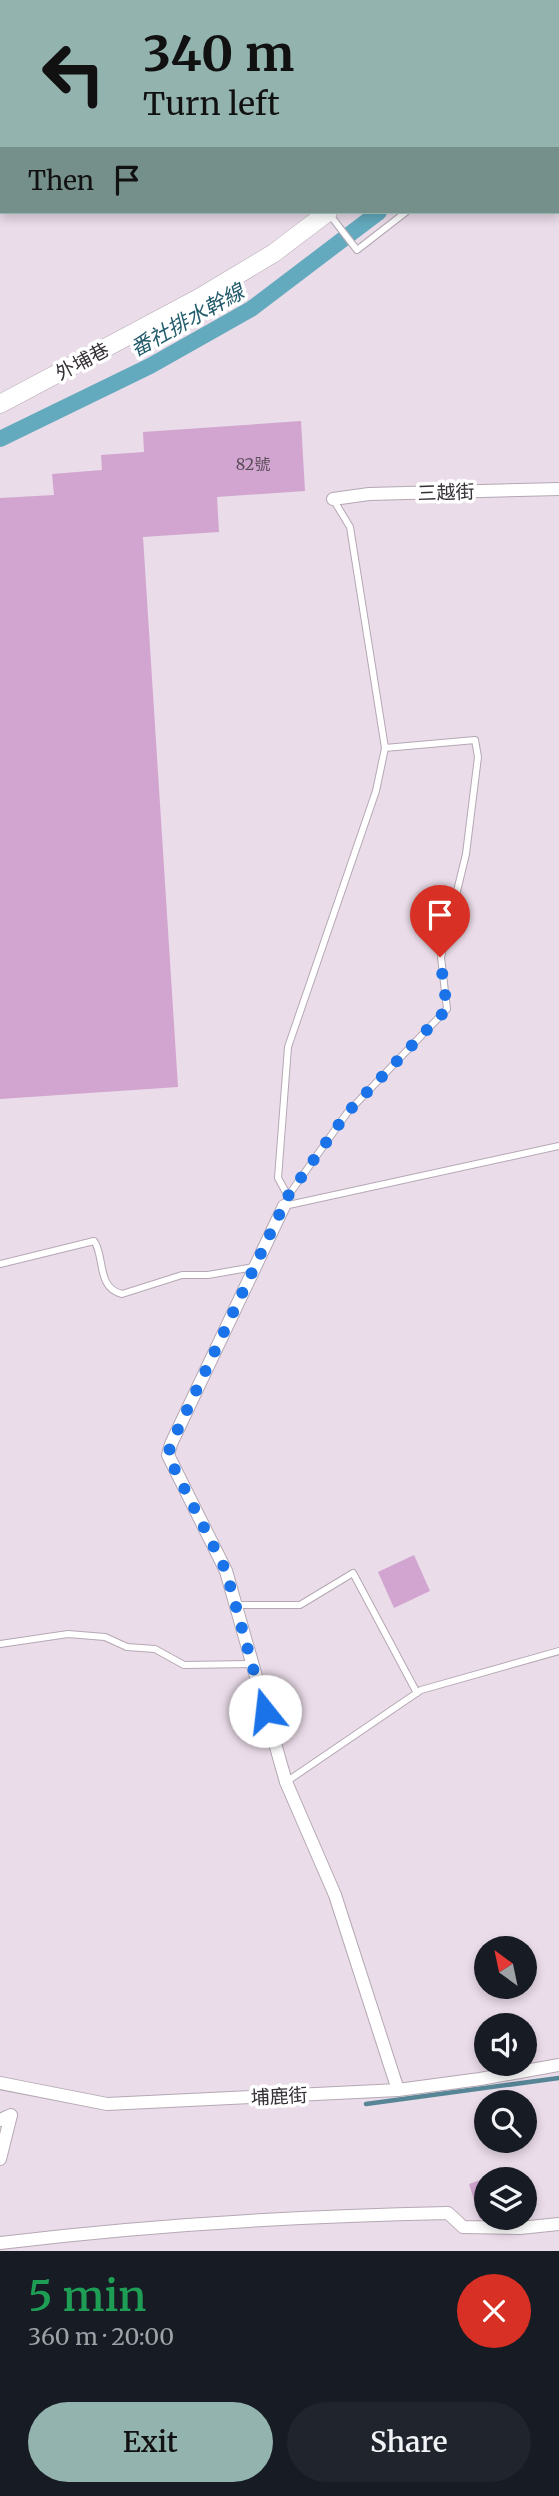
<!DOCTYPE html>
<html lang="en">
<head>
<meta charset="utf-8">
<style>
  body { margin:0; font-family:Merriweather,"Noto Sans TC",serif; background:#20242c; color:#f1f3f6; height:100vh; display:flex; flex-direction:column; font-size:26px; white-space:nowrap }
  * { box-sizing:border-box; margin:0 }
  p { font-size:23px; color:#9ea1a6 }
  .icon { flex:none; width:38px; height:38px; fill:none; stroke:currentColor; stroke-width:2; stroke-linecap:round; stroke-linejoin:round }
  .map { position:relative; height:2251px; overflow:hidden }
  .details { display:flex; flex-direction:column; background:#171b24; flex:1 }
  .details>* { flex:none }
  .banner { position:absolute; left:0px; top:0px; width:560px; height:214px; box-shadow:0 4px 10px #0003; background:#93b3ae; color:#111; overflow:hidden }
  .needle { width:46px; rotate:327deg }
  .tools { position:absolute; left:474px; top:1936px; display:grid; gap:14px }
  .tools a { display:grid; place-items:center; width:63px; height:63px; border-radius:50%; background:#171b24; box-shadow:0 4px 10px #0003; font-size:35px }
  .pin { position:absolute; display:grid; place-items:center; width:60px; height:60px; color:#fff; margin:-72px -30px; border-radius:50% 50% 50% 0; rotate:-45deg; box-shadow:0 0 7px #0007 }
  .pin .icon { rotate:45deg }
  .me { position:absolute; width:77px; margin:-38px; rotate:344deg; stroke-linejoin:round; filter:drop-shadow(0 0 5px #0008) }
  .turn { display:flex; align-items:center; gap:24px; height:147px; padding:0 28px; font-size:32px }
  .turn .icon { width:91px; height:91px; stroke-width:2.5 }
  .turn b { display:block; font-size:49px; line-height:60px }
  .then { display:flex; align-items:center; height:66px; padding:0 28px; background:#0003; gap:14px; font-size:26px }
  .round { display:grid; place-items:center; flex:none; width:74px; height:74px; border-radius:37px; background:#20242c }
  .headline { display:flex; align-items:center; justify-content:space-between; height:119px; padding:0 28px }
  h1 { font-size:42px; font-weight:600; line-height:52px; color:#1e9e55 }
  .button { display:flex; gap:14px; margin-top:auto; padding:14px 28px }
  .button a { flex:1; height:80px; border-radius:42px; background:#93b3ae; color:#111; font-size:28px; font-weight:600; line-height:80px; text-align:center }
  .button a+a { background:#20242c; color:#f1f3f6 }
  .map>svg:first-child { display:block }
</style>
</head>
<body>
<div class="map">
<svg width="559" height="2251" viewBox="0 0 559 2251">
  <rect width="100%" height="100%" fill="#eadce9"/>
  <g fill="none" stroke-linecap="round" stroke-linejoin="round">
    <!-- stream -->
    <path stroke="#568595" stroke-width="4.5" d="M366 2104 559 2078"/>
    <!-- canal -->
    <path stroke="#64aabe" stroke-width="16" d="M558 76H559
      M0 439 150 366 251 309 379 212"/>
  </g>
  <!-- building -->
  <path fill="#d1a5cf" d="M301 421 305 491 217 497 219 532 143 537 178 1087 0 1099V498L54 495 52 474 102 470 101 455 144 452 143 432Z
    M414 1555 430 1591 394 1608 378 1572Z
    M486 2178V2219H480L469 2184Z"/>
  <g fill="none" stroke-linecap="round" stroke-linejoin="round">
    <!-- lane casing -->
    <g stroke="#b5a8b4" stroke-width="8">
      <path id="lane" d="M316 0 317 2
        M558 94H559
        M558 189 559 191
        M330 215 357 250 406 212
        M288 1196 347 1113 447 1009 441 957 466 854 478 757 475 740 385 748
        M285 1205 288 1196 278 1178 288 1047 376 791 385 748 350 527 333 499
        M284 1206 559 1146
        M0 1264 94 1241C105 1255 96 1288 122 1294L182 1275H208L254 1267
        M236 1605H300L353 1573 417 1693
        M0 1644 68 1634 105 1637 127 1647 155 1649 184 1665 252 1664
        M286 1782 421 1690 559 1651"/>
    </g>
    <!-- street casing -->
    <g stroke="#b5a8b4" stroke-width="14">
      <path id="street" d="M428 0 430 2
        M149 2 151 0
        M0 113 2 112
        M333 499 369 494 559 489
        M284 1206 171 1444 168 1455 226 1571 286 1782 335 1895 398 2090
        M0 2083 107 2104 398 2090 480 2079 559 2065
        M0 2120 11 2115 0 2159
        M0 2243C148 2225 299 2216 448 2213L463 2227 520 2228 559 2224"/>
    </g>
    <!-- secondary casing -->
    <g stroke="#b5a8b4" stroke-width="19">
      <path id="secondary" d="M558 36 559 35
        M0 404 199 298 274 253 328 212"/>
    </g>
    <!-- lane -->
    <use href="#lane" stroke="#fff" stroke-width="6"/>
    <!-- street -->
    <use href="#street" stroke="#fff" stroke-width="12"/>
    <!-- secondary -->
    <use href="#secondary" stroke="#fff" stroke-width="18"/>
  </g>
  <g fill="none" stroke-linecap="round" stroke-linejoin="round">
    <!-- route -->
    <path stroke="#1a73e8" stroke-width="12" stroke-dasharray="0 21.6" d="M265 1711 226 1571 172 1464 168 1455 171 1444 288 1196 347 1113 447 1009 440 957"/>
  </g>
  <g text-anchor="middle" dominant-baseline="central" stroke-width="7" stroke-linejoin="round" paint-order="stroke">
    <!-- number labels -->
    <g font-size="16" fill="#5c4d5c">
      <text x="253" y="464">82號</text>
    </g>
    <!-- street labels -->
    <g font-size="19" fill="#353035" stroke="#fff">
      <text transform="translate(82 361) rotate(-28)">外埔巷</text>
      <text transform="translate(446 492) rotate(-2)">三越街</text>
      <text transform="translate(279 2096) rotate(-3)">埔鹿街</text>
    </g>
    <!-- water labels -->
    <g font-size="21" font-style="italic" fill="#225b6b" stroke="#fff">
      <text transform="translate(187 320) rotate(-29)">番社排水幹線</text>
    </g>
  </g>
</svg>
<div class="tools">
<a><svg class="needle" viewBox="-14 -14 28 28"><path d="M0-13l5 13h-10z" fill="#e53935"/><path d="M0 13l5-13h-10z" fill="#9ea1a6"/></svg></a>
<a><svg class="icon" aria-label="sound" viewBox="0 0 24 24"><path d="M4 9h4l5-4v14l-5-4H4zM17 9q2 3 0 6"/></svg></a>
<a><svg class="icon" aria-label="search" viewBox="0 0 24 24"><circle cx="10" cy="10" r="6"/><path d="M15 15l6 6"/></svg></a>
<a><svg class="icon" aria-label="layers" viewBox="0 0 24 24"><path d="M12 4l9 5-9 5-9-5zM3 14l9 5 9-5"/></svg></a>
</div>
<div class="pin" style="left:440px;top:957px;background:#d93025"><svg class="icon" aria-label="arrive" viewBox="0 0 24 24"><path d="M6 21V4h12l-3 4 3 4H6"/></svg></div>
<svg class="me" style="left:265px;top:1711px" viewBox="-20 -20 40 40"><circle r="19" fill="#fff"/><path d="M0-13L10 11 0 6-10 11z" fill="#1a73e8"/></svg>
<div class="banner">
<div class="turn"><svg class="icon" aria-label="left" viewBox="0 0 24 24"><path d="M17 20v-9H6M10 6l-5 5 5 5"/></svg><div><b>340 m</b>Turn left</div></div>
<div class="then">Then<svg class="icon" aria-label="arrive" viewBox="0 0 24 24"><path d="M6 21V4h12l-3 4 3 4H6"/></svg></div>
</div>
</div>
<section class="details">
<div class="headline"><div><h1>5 min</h1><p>360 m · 20:00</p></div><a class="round" style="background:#d93025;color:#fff"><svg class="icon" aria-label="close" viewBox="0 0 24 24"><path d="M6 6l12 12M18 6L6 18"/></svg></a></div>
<div class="button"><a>Exit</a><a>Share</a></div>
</section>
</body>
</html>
